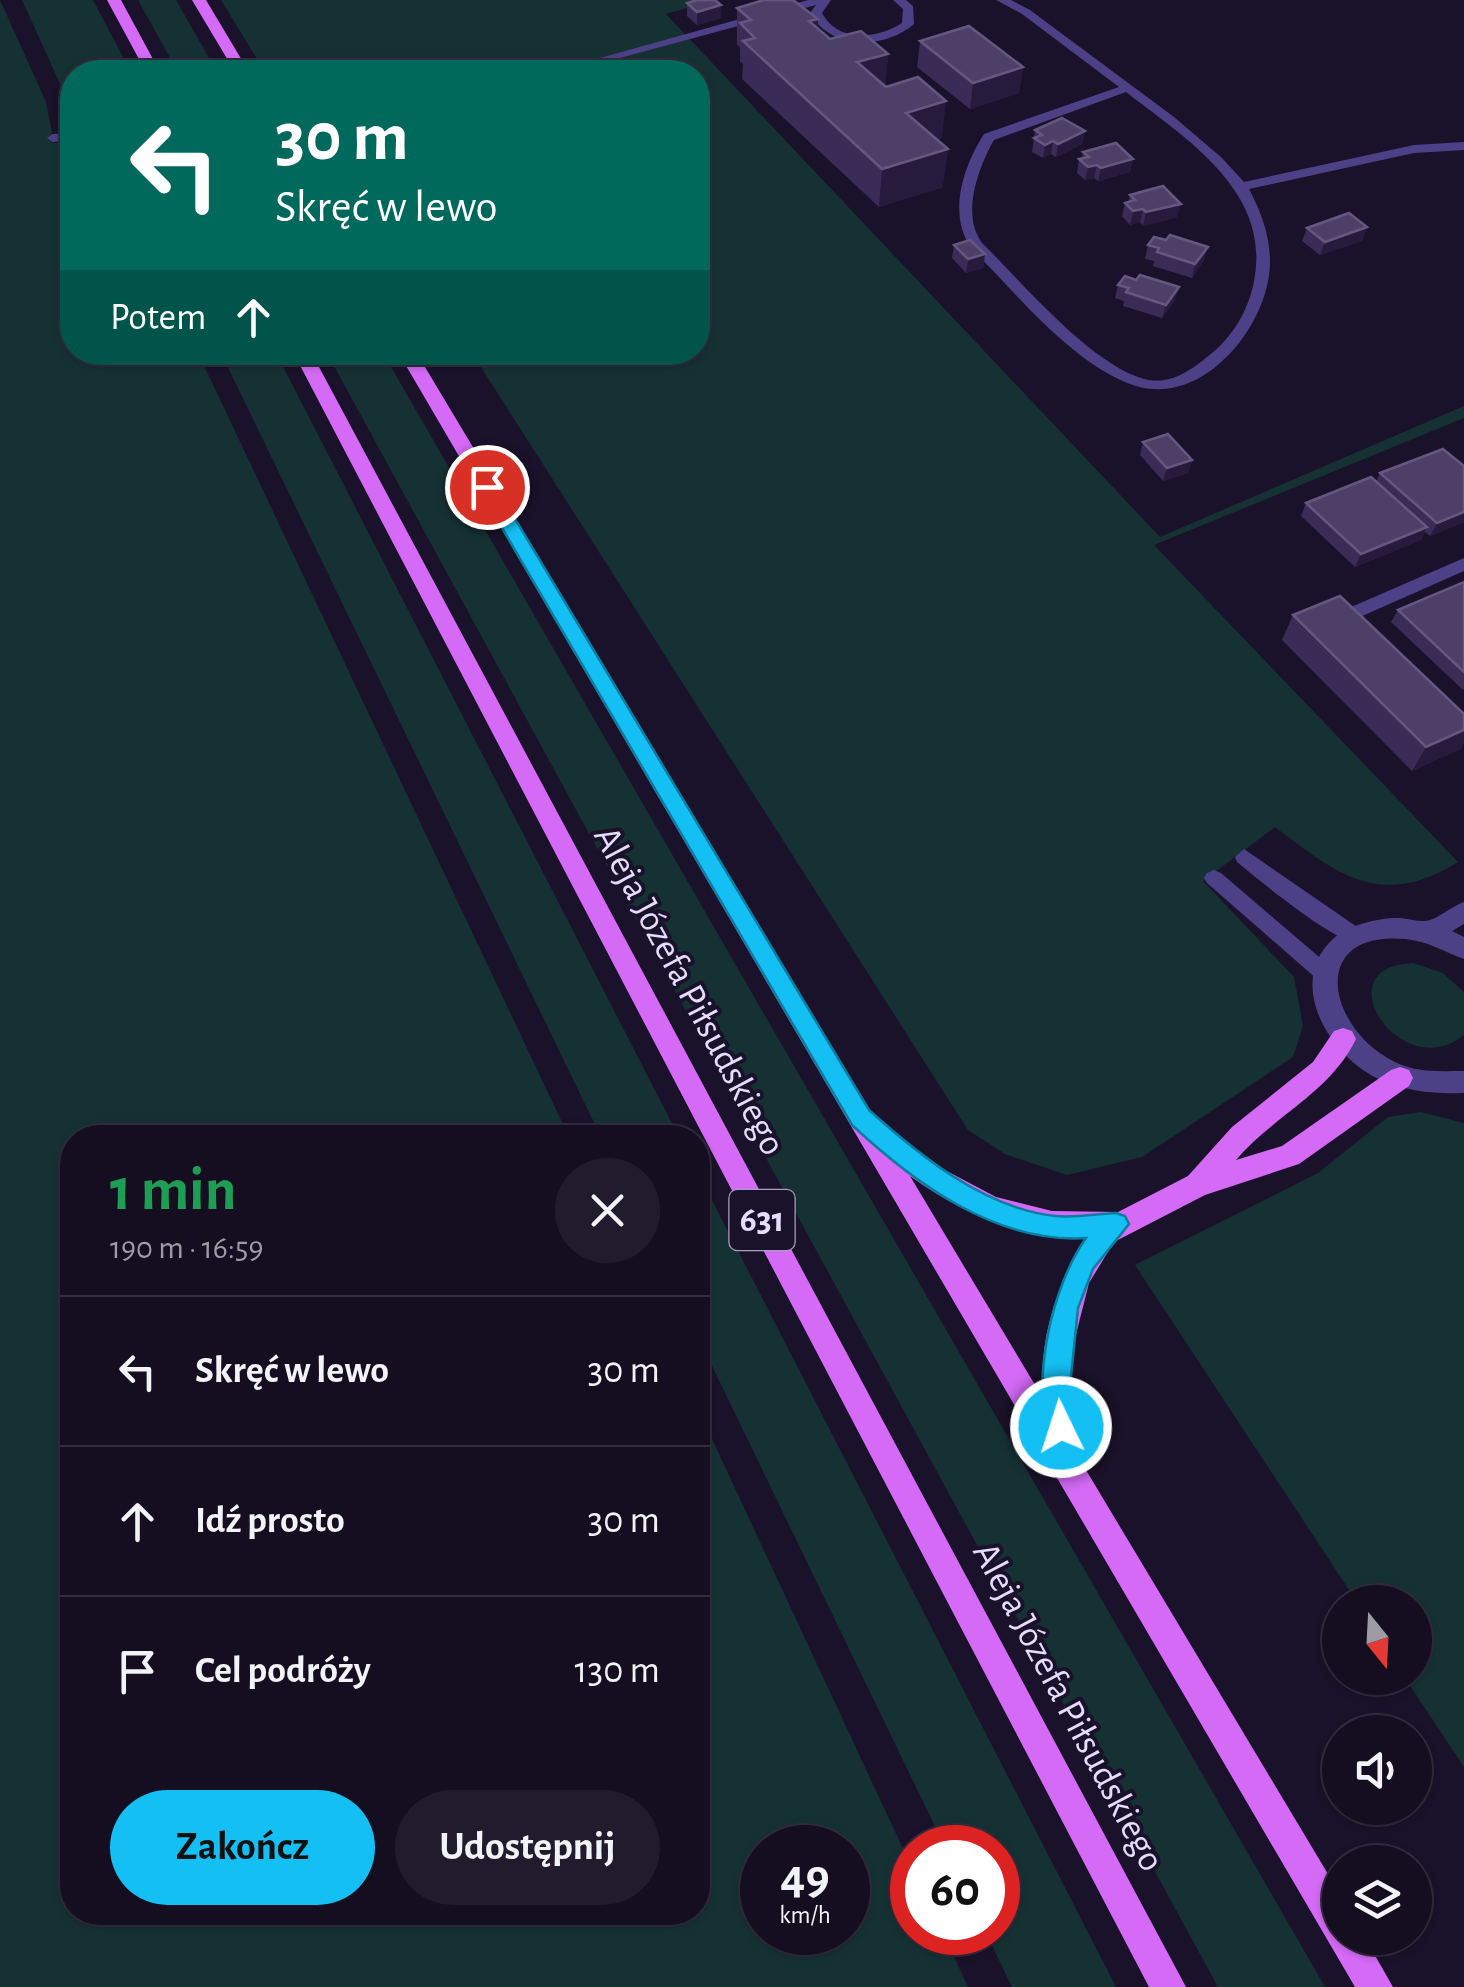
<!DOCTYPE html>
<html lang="pl">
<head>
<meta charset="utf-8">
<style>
  body { margin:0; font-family:"Alegreya Sans",sans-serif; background:#211c2d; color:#f1f3f6; height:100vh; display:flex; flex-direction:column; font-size:38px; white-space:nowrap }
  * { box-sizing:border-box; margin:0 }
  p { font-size:32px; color:#9d9ca5 }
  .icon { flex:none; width:55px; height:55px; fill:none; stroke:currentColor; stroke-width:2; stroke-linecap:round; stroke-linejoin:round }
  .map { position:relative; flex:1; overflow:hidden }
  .drawer { position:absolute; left:60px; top:1125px; width:650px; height:800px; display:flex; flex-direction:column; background:#140e20; border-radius:40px; box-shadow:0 2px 8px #0004,0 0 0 2px #332e3e }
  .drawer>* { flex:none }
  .guide { position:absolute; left:60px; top:60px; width:650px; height:305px; border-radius:40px; box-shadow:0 2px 8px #0004,0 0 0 2px #332e3e; background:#00695c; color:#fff; overflow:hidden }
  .needle { width:65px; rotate:162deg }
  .buttons { position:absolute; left:1322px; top:1585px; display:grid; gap:20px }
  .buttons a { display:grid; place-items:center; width:110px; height:110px; border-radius:50%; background:#140e20; box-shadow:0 2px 8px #0004,0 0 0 2px #332e3e; font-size:50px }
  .speed { position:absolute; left:740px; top:1825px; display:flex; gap:20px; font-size:50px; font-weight:700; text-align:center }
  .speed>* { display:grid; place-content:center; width:130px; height:130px; border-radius:50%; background:#140e20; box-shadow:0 2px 8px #0004,0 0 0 2px #332e3e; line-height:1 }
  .speed small { font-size:25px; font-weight:400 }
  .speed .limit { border:15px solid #d22; background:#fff; color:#111 }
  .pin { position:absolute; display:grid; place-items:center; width:85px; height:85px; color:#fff; margin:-42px; border:5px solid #fff; border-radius:50%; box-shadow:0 2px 10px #0007 }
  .me { position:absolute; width:110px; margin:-55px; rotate:356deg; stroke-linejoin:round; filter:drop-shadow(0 0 8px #0008) }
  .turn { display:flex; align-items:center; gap:35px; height:210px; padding:0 50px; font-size:45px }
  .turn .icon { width:130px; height:130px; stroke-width:2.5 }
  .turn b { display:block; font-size:70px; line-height:85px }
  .then { display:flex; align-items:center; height:95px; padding:0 50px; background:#0003; gap:20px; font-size:38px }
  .round { display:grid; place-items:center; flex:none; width:105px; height:105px; border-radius:52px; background:#211c2d }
  .head { display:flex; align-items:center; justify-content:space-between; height:170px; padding:0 50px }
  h1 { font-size:60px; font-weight:700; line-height:75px; color:#1e9e55 }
  .primary-button { display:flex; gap:20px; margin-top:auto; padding:20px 50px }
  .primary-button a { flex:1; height:115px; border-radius:60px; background:#14bff3; color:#111; font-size:40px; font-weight:700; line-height:115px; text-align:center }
  .primary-button a+a { background:#211c2d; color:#f1f3f6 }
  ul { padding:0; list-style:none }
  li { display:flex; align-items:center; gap:30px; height:150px; padding:0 50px; border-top:2px solid #332e3e }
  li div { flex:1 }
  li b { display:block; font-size:38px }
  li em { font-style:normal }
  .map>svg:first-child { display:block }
</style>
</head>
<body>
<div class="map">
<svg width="1464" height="1987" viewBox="0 0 1464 1987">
  <rect width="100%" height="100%" fill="#1a122a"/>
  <!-- green -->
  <path fill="#163134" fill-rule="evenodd" d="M0 0 46 102 54 143H67L72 153V352L198 353 569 1137 72 1138V1912H698V1409L912 1868V1932L943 1933 968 1987H0ZM762 1848H848V1932H762Z
    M22 0H93L131 72H72V110Z
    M138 0H176L217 72H178Z
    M221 0H714L666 14 1160 537 1464 406V418L1154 545 1458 862C1381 910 1338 875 1275 827L1203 881 1294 977 1303 1026 1293 1057 1142 1157 1067 1175 1005 1154 968 1130 472 353 698 352V72H265Z
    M221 353H276L679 1137H601Z
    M327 353H383L1325 1987H1218Z
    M1413 963 1443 973 1464 992V1035C1402 1086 1321 967 1413 963Z
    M1421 1112 1464 1123V1767L1405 1678H1415V1602H1357L1135 1265 1318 1173 1388 1117Z
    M698 1173 1116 1987H1012L986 1933 998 1932V1848L945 1847 698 1337Z"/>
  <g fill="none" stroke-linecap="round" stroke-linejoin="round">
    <!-- service -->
    <path fill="#4c4086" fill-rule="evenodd" d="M808 0H831L822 13C838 43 877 39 902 23L903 9 893 0H906L913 6 914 24C884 50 830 50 810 13L816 5 568 72H550Z
      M996 0H1011L1030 10 1174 117 1222 158 1244 182 1414 145 1464 142V150L1414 153 1249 189C1261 212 1270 235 1270 262 1270 324 1204 407 1136 386 1074 366 1017 294 972 249 947 215 963 167 984 134L1119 87 1022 14ZM1126 92C1185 138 1268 189 1255 275 1251 305 1236 333 1212 353 1193 369 1171 386 1144 379 1089 363 1023 283 982 243 961 215 978 168 994 140Z
      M72 133V141L53 142 47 138 53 134Z
      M1464 558V571L1360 617 1367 626 1365 630H1353L1340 615 1342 611Z
      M1244 849 1363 931 1366 937 1363 943C1341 949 1258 879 1237 862L1235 857Z
      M1214 870 1221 873 1332 968 1335 974 1332 980H1318L1207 883 1204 878 1207 873Z"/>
    <!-- tertiary -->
    <path fill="#4c4086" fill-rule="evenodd" d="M1464 902V924L1452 931 1464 937V959C1444 952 1428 941 1405 939 1307 930 1327 1029 1395 1062 1417 1073 1440 1071 1464 1071V1093C1434 1094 1410 1092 1381 1080 1330 1058 1284 982 1334 938 1348 925 1381 917 1400 918 1410 919 1422 923 1430 920 1442 916 1452 906 1464 902Z"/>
    <!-- primary -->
    <path fill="#d56af7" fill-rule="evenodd" d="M107 0H121L160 72H146Z
      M192 0H206L249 72H235Z
      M293 352H311L1186 1987H1149Z
      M398 352H416L880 1127 891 1130 943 1169 996 1197 1052 1211 1118 1212 1188 1176 1232 1127 1313 1062 1334 1031 1343 1028 1352 1031 1356 1039C1330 1093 1273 1116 1236 1160L1282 1146 1391 1070 1400 1067 1409 1070 1413 1078 1409 1086 1299 1164 1205 1195 1114 1242 1089 1283 1072 1350V1386L1080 1449 1077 1455 1340 1894V1938H1365L1393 1987H1355ZM910 1176C962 1214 1021 1236 1085 1239 1056 1286 1037 1344 1044 1400Z"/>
  </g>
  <!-- wall -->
  <path fill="#3b2c57" d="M687 3 721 5V18L697 25 687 16Z
    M737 8 818 19V29L830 39 888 54 885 86 942 138 937 140 943 187 879 207 742 79 743 64 740 61V47L737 45Z
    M920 41 1023 67 1019 93 970 109 917 67Z
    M1035 130 1085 131 1082 144 1056 157 1051 154 1043 158 1032 152Z
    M1083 152 1133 159 1130 172 1098 181 1094 178 1085 180 1077 173 1079 159 1082 158Z
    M1130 195 1177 217 1143 226 1140 222 1130 225 1122 216 1125 203 1128 202Z
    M1367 227 1362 241 1320 255 1302 241 1307 228Z
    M954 245 985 254 983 268 966 273 952 258Z
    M1148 245 1204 260 1192 278 1153 266 1154 261 1145 259Z
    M1118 285 1175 300 1162 318 1123 306 1124 301 1115 298Z
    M1143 442 1192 460 1188 473 1163 481 1140 455Z
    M1464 466V522L1430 536 1425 532 1421 540 1355 567 1301 516 1306 503 1376 482 1380 473Z
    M1464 582V689L1463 690 1391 622 1398 610Z
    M1293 615 1464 714V743L1460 749 1412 771 1282 640Z"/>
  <!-- shaded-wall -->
  <path fill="#261a3d" d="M721 5V18L697 25V12Z
    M818 19 817 56 809 21Z
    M888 54 885 91 857 62Z
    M1023 67 1019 93 970 109 973 83Z
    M946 101 942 138 903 151 906 113Z
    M1085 131 1082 144 1056 157 1058 144Z
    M1053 141 1051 154 1043 158 1045 145Z
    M948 149 943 187 879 207 882 169Z
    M1133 159 1130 172 1098 181 1101 168Z
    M1097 165 1094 178 1085 180 1088 167Z
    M1181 204 1177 217 1143 226 1146 212Z
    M1143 209 1140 222 1130 225 1133 211Z
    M1367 227 1362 241 1320 255 1325 242Z
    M1208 247 1204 260 1192 278 1195 264Z
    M985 254 983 268 966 273 968 259Z
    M1179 287 1175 300 1162 318 1166 305Z
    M1192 460 1188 473 1163 481 1167 468Z
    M1464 512V522L1430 536 1437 523Z
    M1427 527 1421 540 1355 567 1361 554Z
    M1464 730V743L1460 749 1412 771 1426 747Z"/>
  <!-- building -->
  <path fill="#4d3f68" stroke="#655880" stroke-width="2.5" d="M697 0H715L721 5 697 12 687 3Z
    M764 0H793L818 19 809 21 830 39 861 31 888 54 857 62 886 87 918 77 946 101 906 113 948 149 882 169 743 41 755 38 740 23 751 20 737 8Z
    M969 26 1023 67 973 83 920 41Z
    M1062 118 1085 131 1058 144 1053 141 1045 145 1034 138 1042 135 1035 130Z
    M1116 143 1133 159 1101 168 1097 165 1088 167 1079 159 1089 157 1083 152Z
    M1163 186 1181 204 1146 212 1143 209 1133 211 1125 203 1135 200 1130 195Z
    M1349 213 1367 227 1325 242 1307 228Z
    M1170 235 1208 247 1195 264 1157 252 1159 248 1148 245 1154 237 1166 240Z
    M970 240 985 254 968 259 954 245Z
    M1140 275 1179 287 1166 305 1126 292 1129 288 1118 285 1125 276 1136 280Z
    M1168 434 1192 460 1167 468 1143 442Z
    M1443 449 1464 466V512L1437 523 1380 473Z
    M1371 477 1427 527 1361 554 1306 503Z
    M1464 582V672L1398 610Z
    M1340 596 1464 714V730L1426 747 1293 615Z"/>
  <!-- route -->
  <path fill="#14bff3" stroke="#0d7c9e" stroke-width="2.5" d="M487 481 496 487 869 1110C920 1156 984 1208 1055 1216 1074 1218 1097 1214 1116 1213L1125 1216 1129 1224 1093 1269 1078 1308 1070 1386 1074 1427 1071 1437 1061 1441 1051 1437C1029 1383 1053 1284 1086 1238 997 1244 914 1183 852 1125L478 487Z"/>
  <g text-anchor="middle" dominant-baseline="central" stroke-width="8" stroke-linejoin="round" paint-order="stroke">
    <!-- shield labels -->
    <rect fill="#1a122a" stroke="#a8a0be" stroke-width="2.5" x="729.5" y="1190" width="65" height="60" rx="8"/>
    <g font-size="35" font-weight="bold" fill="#e5ddfd">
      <text x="762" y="1220">631</text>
    </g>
    <!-- street labels -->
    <g font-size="38" fill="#e5ddfd" stroke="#1a122a">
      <text transform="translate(689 991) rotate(62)">Aleja Józefa Piłsudskiego</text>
      <text transform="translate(1068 1707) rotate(62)">Aleja Józefa Piłsudskiego</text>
    </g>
  </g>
</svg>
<div class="buttons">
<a><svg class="needle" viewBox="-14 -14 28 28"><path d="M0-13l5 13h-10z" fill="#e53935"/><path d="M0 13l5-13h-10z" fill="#9d9ca5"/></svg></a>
<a><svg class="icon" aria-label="sound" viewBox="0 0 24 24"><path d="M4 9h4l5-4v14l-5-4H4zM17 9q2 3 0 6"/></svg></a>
<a><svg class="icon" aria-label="layers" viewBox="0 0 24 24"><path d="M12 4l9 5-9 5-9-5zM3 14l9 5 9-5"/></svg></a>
</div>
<div class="speed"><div>49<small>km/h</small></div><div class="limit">60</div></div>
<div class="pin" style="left:487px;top:487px;background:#d93025"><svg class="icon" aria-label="arrive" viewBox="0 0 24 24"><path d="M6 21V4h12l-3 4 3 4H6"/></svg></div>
<svg class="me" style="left:1061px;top:1427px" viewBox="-20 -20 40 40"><circle r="17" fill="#14bff3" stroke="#fff" stroke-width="3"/><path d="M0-11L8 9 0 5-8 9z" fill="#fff"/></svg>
<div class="guide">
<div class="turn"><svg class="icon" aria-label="left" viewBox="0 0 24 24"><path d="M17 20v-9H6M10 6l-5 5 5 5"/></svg><div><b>30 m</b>Skręć w lewo</div></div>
<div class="then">Potem<svg class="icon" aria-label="ahead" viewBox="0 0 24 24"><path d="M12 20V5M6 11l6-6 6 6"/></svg></div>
</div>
<section class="drawer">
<div class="head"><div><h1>1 min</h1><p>190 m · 16:59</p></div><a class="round"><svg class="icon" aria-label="close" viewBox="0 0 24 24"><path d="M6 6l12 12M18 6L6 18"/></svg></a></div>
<ul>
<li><svg class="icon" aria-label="left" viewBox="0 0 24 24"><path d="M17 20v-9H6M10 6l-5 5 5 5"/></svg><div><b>Skręć w lewo</b></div><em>30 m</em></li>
<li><svg class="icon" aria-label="ahead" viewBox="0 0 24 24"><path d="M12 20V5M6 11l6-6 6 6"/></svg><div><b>Idź prosto</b></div><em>30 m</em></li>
<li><svg class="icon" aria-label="arrive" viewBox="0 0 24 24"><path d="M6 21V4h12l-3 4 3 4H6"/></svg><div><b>Cel podróży</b></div><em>130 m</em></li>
</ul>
<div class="primary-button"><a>Zakończ</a><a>Udostępnij</a></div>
</section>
</div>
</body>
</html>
